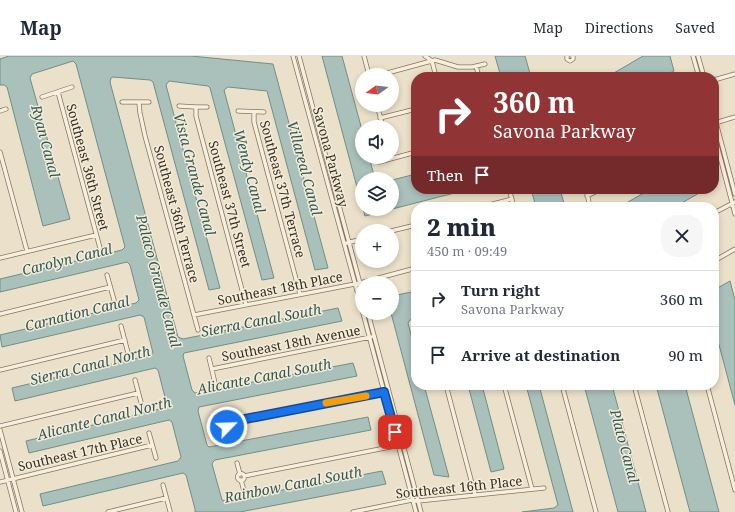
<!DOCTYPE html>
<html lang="en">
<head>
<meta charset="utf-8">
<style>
  body { margin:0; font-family:"Noto Serif",serif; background:#f6f6f7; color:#1f2937; height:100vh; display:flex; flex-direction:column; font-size:15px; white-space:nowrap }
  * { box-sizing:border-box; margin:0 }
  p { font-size:13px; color:#747a83 }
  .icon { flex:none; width:22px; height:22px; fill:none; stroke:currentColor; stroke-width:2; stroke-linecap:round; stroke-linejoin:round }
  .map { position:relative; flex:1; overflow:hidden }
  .sheet { position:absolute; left:411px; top:146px; width:308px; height:188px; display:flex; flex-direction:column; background:#fff; border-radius:16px; box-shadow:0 2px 6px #0003 }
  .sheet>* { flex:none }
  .hud { position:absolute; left:411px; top:16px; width:308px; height:122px; border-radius:16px; box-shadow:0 2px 6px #0003; background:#913435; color:#fff; overflow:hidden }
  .needle { width:26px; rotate:255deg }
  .controls { position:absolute; left:355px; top:12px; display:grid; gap:8px }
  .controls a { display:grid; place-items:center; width:44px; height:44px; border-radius:50%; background:#fff; box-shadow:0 2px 6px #0003; font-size:20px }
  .pin { position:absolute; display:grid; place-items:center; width:34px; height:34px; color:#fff; margin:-17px; border-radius:8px; box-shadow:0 2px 6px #0006 }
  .me { position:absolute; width:44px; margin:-22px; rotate:66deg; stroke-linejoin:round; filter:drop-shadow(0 0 3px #0008) }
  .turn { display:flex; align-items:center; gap:14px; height:84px; padding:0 16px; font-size:18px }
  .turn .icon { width:52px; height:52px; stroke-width:2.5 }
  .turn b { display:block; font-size:28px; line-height:34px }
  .then { display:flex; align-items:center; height:38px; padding:0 16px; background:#0003; gap:8px; font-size:15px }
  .round { display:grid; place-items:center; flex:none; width:42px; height:42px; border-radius:16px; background:#f6f6f7 }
  .summary { display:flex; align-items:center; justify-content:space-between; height:68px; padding:0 16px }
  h1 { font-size:24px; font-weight:800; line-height:30px }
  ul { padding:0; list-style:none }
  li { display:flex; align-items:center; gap:12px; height:56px; padding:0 16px; border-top:1px solid #e0e1e3 }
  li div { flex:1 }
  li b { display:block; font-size:15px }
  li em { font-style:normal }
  header { display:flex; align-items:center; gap:24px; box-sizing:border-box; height:56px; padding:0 20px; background:#fff; border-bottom:1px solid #e0e1e3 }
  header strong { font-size:19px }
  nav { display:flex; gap:22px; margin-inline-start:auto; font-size:14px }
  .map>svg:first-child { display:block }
</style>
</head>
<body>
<header>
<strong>Map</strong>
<nav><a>Map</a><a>Directions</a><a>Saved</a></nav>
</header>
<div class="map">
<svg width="735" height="456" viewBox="0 0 735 456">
  <rect width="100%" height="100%" fill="#ebe1ca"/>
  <!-- water -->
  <path fill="#aac0ba" stroke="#718e87" d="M9 0H191L273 8 328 212 315 214 267 35 228 31 224 34 274 222 262 224 210 32 208 30 169 25 166 29 220 232 209 234 153 26 150 24 113 21 111 22 110 26 178 281 183 283 338 252 342 265 184 297 183 300 192 334 195 337 353 307 357 320 199 351 198 355 207 389 209 391 368 361 371 374 215 404 213 406 212 408 222 444 225 445 382 415 386 428 240 456H195V453L186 419 183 417 43 450 40 438 178 405 181 401 172 366 169 364 29 397 26 385 164 352 167 349 158 314 155 312 15 345 12 332 150 299 153 297 144 261 140 259 2 291 0 279 136 247 139 244 130 209 127 206 0 236V223L122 194 125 191 76 8 73 5 32 18 30 22 70 163 43 170 7 31 4 29H0V3Z
    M322 0H342L362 74V101H369L375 123H362V150Z
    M495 0H525L531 21H501Z
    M643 0H670L674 15 663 21H607Z
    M416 118V133H468L466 134 365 160 363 153H392V124Z
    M531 133H560L565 151H536Z
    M651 133H706L675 151H619Z
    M730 225 735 244V349L714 270V234Z
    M416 235V262L410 264 408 267 416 298V329H424L449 421 434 419 391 257 392 240Z
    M468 329H482L504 413 491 416Z
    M526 329H539L573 456H522L554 452 558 449Z
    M584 329H612L646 456H618Z
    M656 329H685L719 456H690Z"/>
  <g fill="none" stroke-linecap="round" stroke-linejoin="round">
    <!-- minor casing -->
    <g stroke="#877460" stroke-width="5">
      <path id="minor" d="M293 0 362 253
        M299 0 362 235
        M364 0 369 19
        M425 0 432 5
        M567 0V3L570 5 573 3V0
        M693 0 699 21
        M698 0 704 21
        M432 5 436 21
        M476 10 479 21
        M380 19 435 4 458 11H472L485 8
        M714 24 735 18
        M58 36 100 192
        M42 41 72 31
        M122 46H149
        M139 47 140 57 145 80 198 274
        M377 49 383 71
        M179 50 196 51H207
        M196 51V60L246 249
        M0 55 6 53
        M238 55 264 56
        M254 56V66L300 238
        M714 59 735 138
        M380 62 416 53
        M715 67 735 61
        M714 78 735 158
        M0 96 27 195
        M379 106 416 96
        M509 133 514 151
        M586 133 590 151
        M587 140 601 133
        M481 151 512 143
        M714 157 735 146
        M391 175 416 169
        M347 187 362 183
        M0 202 96 179
        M714 205 735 193
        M107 219 114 244
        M363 257 416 456
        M368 257 421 456
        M0 258 110 231
        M194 259 360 227 416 212
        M121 270 128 297
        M209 302 215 327
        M212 313 371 281
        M0 314 125 284
        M135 324 142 350
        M446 329 475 439
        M504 329 532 433
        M562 329 596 456
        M634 329 668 456
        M707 329 735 434
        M223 354 225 363
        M222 367a4 4 0 1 1 8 0a4 4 0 1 1-8 0Z
        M230 366 386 335
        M0 370 138 337
        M227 371 229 380
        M0 374 22 456
        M149 377 156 402
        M0 395 16 456
        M237 407 240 418
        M237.5 421a3.5 3.5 0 1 1 7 0a3.5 3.5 0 1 1-7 0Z
        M244 420 400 389
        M241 424 244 435
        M0 426 152 389
        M163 429 170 455
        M108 456 166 442
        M353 456 412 444 418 445 544 432"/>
    </g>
    <!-- minor -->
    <use href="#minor" stroke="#f7efdd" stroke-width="3.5"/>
  </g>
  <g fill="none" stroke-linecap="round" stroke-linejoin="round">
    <!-- route casing -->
    <g stroke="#114b97" stroke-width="10">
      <path id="route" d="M227 371 229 370 230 366 384 336 395 376"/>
    </g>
    <!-- route -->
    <use href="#route" stroke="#1a73e8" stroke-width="7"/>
    <!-- slow -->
    <path stroke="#f59e0b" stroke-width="7" d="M326 347 366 340"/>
  </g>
  <g text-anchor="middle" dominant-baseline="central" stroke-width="3" stroke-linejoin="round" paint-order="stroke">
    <!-- street labels -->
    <g font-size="13" fill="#382d22" stroke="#f3ecd9">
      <text transform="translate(331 101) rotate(75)">Savona Parkway</text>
      <text transform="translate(88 111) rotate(75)">Southeast 36th Street</text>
      <text transform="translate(283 133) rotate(75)">Southeast 37th Terrace</text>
      <text transform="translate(230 148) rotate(75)">Southeast 37th Street</text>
      <text transform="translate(177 158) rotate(75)">Southeast 36th Terrace</text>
      <text transform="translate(280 232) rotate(-11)">Southeast 18th Place</text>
      <text transform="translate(291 287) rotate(-11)">Southeast 18th Avenue</text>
      <text transform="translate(80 396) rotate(-13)">Southeast 17th Place</text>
      <text transform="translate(459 431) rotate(-6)">Southeast 16th Place</text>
    </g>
    <!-- water labels -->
    <g font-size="14" font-style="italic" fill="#325754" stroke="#f3ecd9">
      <text transform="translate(46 85) rotate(75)">Ryan Canal</text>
      <text transform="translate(305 112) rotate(75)">Villareal Canal</text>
      <text transform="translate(250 115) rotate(75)">Wendy Canal</text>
      <text transform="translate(195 118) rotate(75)">Vista Grande Canal</text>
      <text transform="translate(67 203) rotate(-14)">Carolyn Canal</text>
      <text transform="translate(159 225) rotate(75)">Palaco Grande Canal</text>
      <text transform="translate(77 257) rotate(-14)">Carnation Canal</text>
      <text transform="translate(261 264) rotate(-11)">Sierra Canal South</text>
      <text transform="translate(90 309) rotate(-14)">Sierra Canal North</text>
      <text transform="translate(264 320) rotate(-11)">Alicante Canal South</text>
      <text transform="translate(104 362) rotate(-14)">Alicante Canal North</text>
      <text transform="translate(625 390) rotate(75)">Plato Canal</text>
      <text transform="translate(293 428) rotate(-11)">Rainbow Canal South</text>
    </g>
  </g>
</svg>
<div class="controls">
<a><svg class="needle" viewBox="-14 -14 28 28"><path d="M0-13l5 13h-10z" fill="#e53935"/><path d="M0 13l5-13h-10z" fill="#747a83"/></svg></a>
<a><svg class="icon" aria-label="sound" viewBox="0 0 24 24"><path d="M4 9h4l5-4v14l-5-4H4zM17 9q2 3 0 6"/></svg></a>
<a><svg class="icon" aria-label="layers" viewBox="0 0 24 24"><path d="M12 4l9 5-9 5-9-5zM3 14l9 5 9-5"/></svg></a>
<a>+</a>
<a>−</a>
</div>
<div class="pin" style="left:395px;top:376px;background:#d93025"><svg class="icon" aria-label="arrive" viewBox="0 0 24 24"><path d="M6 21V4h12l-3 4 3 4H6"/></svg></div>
<svg class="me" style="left:227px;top:371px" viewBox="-20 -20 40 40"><circle r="17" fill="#1a73e8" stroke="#fff" stroke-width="3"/><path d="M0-11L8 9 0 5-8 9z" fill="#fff"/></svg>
<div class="hud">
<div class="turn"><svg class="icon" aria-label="right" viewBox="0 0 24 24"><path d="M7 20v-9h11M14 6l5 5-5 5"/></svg><div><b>360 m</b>Savona Parkway</div></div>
<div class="then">Then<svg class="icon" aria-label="arrive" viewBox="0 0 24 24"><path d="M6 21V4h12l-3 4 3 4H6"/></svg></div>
</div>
<section class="sheet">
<div class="summary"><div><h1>2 min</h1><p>450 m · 09:49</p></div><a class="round"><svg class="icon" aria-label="close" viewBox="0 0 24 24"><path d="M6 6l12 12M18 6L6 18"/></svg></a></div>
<ul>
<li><svg class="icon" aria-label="right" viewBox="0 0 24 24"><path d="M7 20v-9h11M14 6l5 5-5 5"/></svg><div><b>Turn right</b><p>Savona Parkway</p></div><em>360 m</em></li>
<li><svg class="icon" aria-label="arrive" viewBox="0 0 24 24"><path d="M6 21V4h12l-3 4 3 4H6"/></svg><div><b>Arrive at destination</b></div><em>90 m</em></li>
</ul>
</section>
</div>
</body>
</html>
